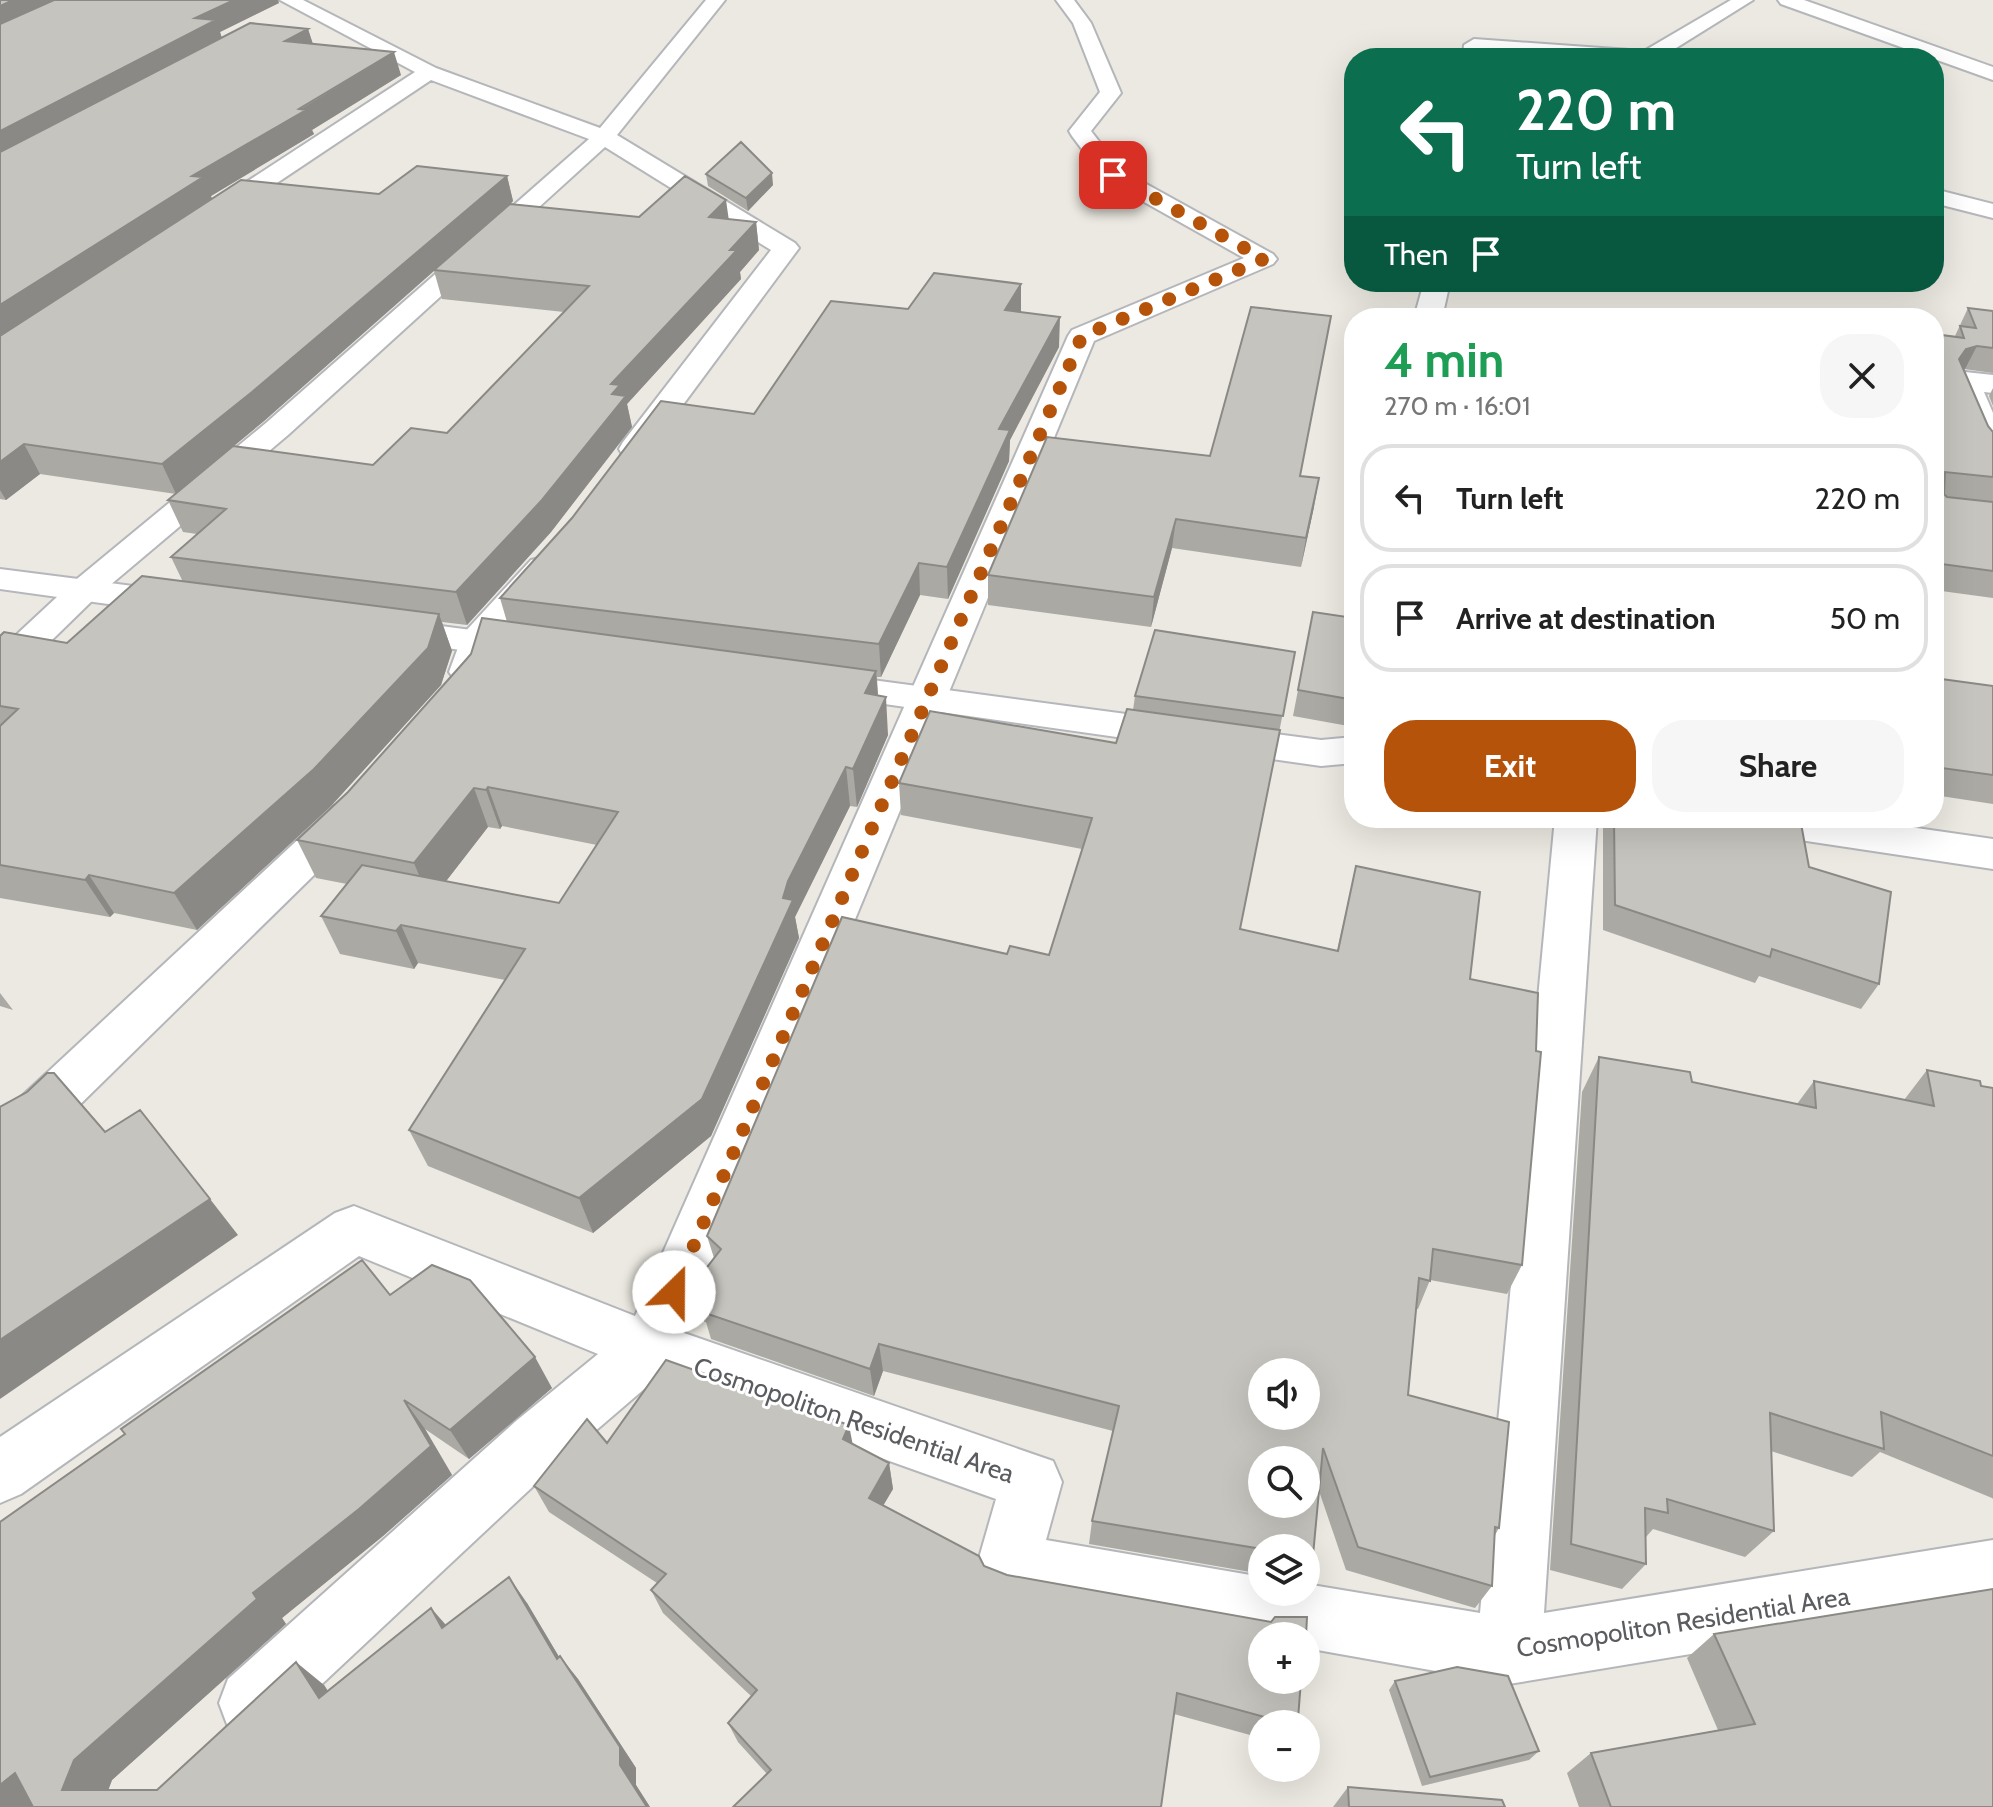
<!DOCTYPE html>
<html lang="en">
<head>
<meta charset="utf-8">
<style>
  body { margin:0; font-family:Cabin,sans-serif; background:#f6f6f6; color:#222; height:100vh; display:flex; flex-direction:column; font-size:30px; white-space:nowrap }
  * { box-sizing:border-box; margin:0 }
  p { font-size:26px; color:#767676 }
  .icon { flex:none; width:44px; height:44px; fill:none; stroke:currentColor; stroke-width:2; stroke-linecap:round; stroke-linejoin:round }
  .map { position:relative; flex:1; overflow:hidden }
  .details { position:absolute; left:1344px; top:308px; width:600px; height:520px; display:flex; flex-direction:column; background:#fff; border-radius:32px; box-shadow:0 8px 32px #0002 }
  .details>* { flex:none }
  .guide { position:absolute; left:1344px; top:48px; width:600px; height:244px; border-radius:32px; box-shadow:0 8px 32px #0002; background:#0b6e4f; color:#fff; overflow:hidden }
  .buttons { position:absolute; left:1248px; top:1358px; display:grid; gap:16px }
  .buttons a { display:grid; place-items:center; width:72px; height:72px; border-radius:50%; background:#fff; box-shadow:0 8px 32px #0002; font-size:40px }
  .pin { position:absolute; display:grid; place-items:center; width:68px; height:68px; color:#fff; margin:-34px; border-radius:16px; box-shadow:0 4px 12px #0006 }
  .me { position:absolute; width:88px; margin:-44px; rotate:23deg; stroke-linejoin:round; filter:drop-shadow(0 0 6px #0008) }
  .turn { display:flex; align-items:center; gap:28px; height:168px; padding:0 40px; font-size:36px }
  .turn .icon { width:104px; height:104px; stroke-width:2.5 }
  .turn b { display:block; font-size:56px; line-height:68px }
  .then { display:flex; align-items:center; height:76px; padding:0 40px; background:#0003; gap:16px; font-size:30px }
  .round { display:grid; place-items:center; flex:none; width:84px; height:84px; border-radius:32px; background:#f6f6f6 }
  .head { display:flex; align-items:center; justify-content:space-between; height:136px; padding:0 40px }
  h1 { font-size:48px; font-weight:700; line-height:60px; color:#1e9e55 }
  .cta { display:flex; gap:16px; margin-top:auto; padding:16px 40px }
  .cta a { flex:1; height:92px; border-radius:32px; background:#b45309; color:#fff; font-size:32px; font-weight:700; line-height:92px; text-align:center }
  .cta a+a { background:#f6f6f6; color:#222 }
  ul { padding:0; list-style:none }
  li { display:flex; align-items:center; gap:24px; height:108px; margin:0 16px 12px; padding:0 24px; border:4px solid #e0e0e0; border-radius:32px }
  li div { flex:1 }
  li b { display:block; font-size:30px }
  li em { font-style:normal }
  .map>svg:first-child { display:block }
</style>
</head>
<body>
<div class="map">
<svg width="1993" height="1807" viewBox="0 0 1993 1807">
  <rect width="100%" height="100%" fill="#ebe9e1"/>
  <g fill="none" stroke-linecap="round" stroke-linejoin="round">
    <!-- street casing -->
    <g stroke="#b4b6ba" stroke-width="4">
      <path id="street" d="M280 0H303L436 68 600 128 706 0H725L617 135 795 243 799 248 645 456 634 458 623 456 619 449 623 442 771 250 605 147 288 435 96 597 13 678 0 682V650L72 583 266 423 589 139 431 80 220 221H202L199 216 202 211 415 72Z
        M1056 0H1074L1091 23 1121 93 1091 131 1121 170 1273 254 1277 259 1273 264 1094 341 684 1333 1053 1461 1062 1482 1046 1540 1262 1577V1592H1306V1584L1480 1613 1555 818H1597L1544 1613 1993 1540V1604L1509 1684 1306 1648V1636H1262V1641L1008 1596 986 1587 977 1565 996 1499 657 1378 558 1463 276 1727 252 1736 228 1727 219 1703 228 1679 516 1421 598 1354 359 1256 21 1494 0 1503V1437L335 1213 354 1206 635 1316 1068 336 1072 330 1244 258 1105 180 1072 136 1069 131 1100 92 1073 23Z
        M1731 0H1753L1660 58H1577L1483 51V58H1463L1464 45 1474 39 1644 51Z
        M1778 0H1804L1993 67V80L1781 4Z
        M1934 189 1993 204V218L1934 203Z
        M1424 282H1450L1442 318H1414Z
        M1965 372 1993 375V393L1984 392 1993 413V458L1982 456 1978 449 1950 381 1955 375Z
        M543 557 555 560 560 567 494 644 487 672 481 680 468 684 455 680 449 672 463 634 531 560Z
        M349 802 364 806 370 816 364 826 57 1127 18 1150 0 1156V1110L21 1097 334 806Z
        M1726 818H1847L1993 839V869L1747 832 1732 828Z"/>
    </g>
    <!-- secondary casing -->
    <g stroke="#b5b7bc" stroke-width="4">
      <path id="secondary" d="M0 569 180 592 193 595 198 603 193 611 180 614 0 589Z
        M387 619 533 638 546 641 551 649 546 657 533 660 374 638 369 630 374 622Z
        M820 673 1321 740 1354 737V763L1321 766 807 693 801 685 807 677Z"/>
    </g>
    <!-- street -->
    <use href="#street" fill="#fff" fill-rule="evenodd"/>
    <!-- secondary -->
    <use href="#secondary" fill="#fff" fill-rule="evenodd"/>
  </g>
  <!-- wall -->
  <path fill="#aaa9a3" fill-rule="evenodd" d="M0 0 279 3 220 32 222 38 308 29 313 44 401 75 312 130 314 134 211 196 212 199 379 194 507 176 513 201 511 204 639 217 729 219 756 222 759 250 740 272 741 279 627 404 632 427 551 532 467 625 442 622 452 651 441 685 331 806 197 930 114 913 110 917 0 898V636L67 643 183 582 171 557 197 534 183 532 168 500 176 494 40 474 6 500 0 499ZM434 271 442 299 564 312 447 433 373 465 233 446 264 421Z
    M706 174 773 185 748 211 708 186Z
    M1021 284V312L1059 347 1010 440 1009 461 948 599 920 595 881 677H877L878 696 888 735 857 807 850 806 795 917 799 938 711 1136 593 1233 428 1166 409 1130 505 980 418 963 414 969 340 954 321 916 347 884 316 878 297 840 348 792 507 622 500 598 754 414 908 309ZM502 826 597 845 559 903 446 881 488 827 500 829Z
    M1968 308 1993 311V373L1964 369 1988 426 1993 432V598L1934 590V334L1955 336Z
    M1993 388V406L1989 396Z
    M1301 476 1314 507 1301 567 1172 548 1151 627 988 605V575Z
    M1313 612 1354 618V727L1293 716Z
    M1295 652 1240 929 1337 951 1356 866 1470 979 1522 1265 1507 1294 1430 1280 1418 1309H1416L1408 1395 1499 1528 1495 1535 1492 1586 1475 1608 1346 1570 1319 1491 1312 1566 1306 1579V1548H1262V1574L1089 1544 1092 1521 1113 1431 883 1371 874 1396 711 1339 706 1322 697 1320 688 1292 714 1258 707 1236 1007 954 1049 955 1082 849 901 815 899 783 1116 743 1133 710 1135 696Z
    M1934 678 1993 686V804L1934 795Z
    M1603 818H1800L1809 867 1879 984 1861 1009 1759 976 1755 983 1603 930Z
    M0 993 13 1010 0 1006Z
    M1599 1057 1692 1082 1797 1104 1814 1081 1904 1100 1927 1070 1981 1086 1993 1088V1499L1992 1498 1880 1452 1852 1477 1771 1451 1774 1531 1745 1557 1653 1529 1646 1537V1564L1622 1589 1550 1570 1582 1092Z
    M390 1295 552 1388 469 1459 425 1429 452 1475 383 1536 282 1618 286 1624 112 1780 108 1790H157L324 1685 328 1691 446 1625 527 1603 559 1657 578 1679 636 1768V1785L650 1807H0Z
    M607 1443H852L889 1463 893 1489 883 1505 984 1566 1298 1719 1295 1724H1262L1261 1738 1174 1714 767 1774 738 1742 728 1723 751 1696 663 1613 651 1590 657 1583 549 1512 534 1486Z
    M1714 1634 1993 1807H1579L1567 1773 1591 1753 1718 1730 1687 1658Z
    M1395 1681 1539 1751 1529 1760 1422 1786 1389 1690Z
    M1348 1787 1505 1807H1333Z"/>
  <!-- shaded-wall -->
  <path fill="#8b8985" d="M13 0H72L0 32V6Z
    M234 0H278L279 3 220 32 223 42 0 162V131L195 18Z
    M308 29 315 51 285 41Z
    M394 52 401 75 312 130 314 134 211 196 213 202 0 341V305L192 176Z
    M772 173 773 185 748 211 746 198Z
    M507 176 513 201 264 421 176 494 162 464Z
    M726 200 730 228 709 217Z
    M756 222 759 250 740 272 741 279 627 404 632 427 551 532 467 625 456 592 611 384 730 250Z
    M1021 284V313L1005 310Z
    M1060 317 1059 347 1010 440 1009 461 948 599 947 567 999 429Z
    M1977 346 1965 369 1954 372 1959 359 1966 349Z
    M24 444 40 474 6 500 0 490V462Z
    M1319 478 1314 507 1301 567 1306 538Z
    M1176 519 1172 548 1151 627 1154 597Z
    M919 563 920 595 881 677 879 644Z
    M439 614 452 651 441 685 331 806 197 930 174 893Z
    M876 671 879 709 865 693Z
    M886 697 888 735 857 807 853 769Z
    M846 767 850 806 795 917 799 938 711 1136 593 1233 579 1198 783 898 788 881Z
    M488 787 502 826 500 829 486 790Z
    M474 788 488 827 430 902 414 863Z
    M89 875 114 913 110 917 85 880Z
    M401 925 418 963 414 969 396 931Z
    M210 1199 238 1235 0 1399V1340Z
    M879 1344 883 1371 874 1396 870 1369Z
    M535 1357 552 1388 469 1459 450 1430Z
    M404 1400 425 1429 452 1475 383 1536 282 1618 286 1624 112 1780 102 1807 62 1790 74 1760 253 1593Z
    M849 1425 854 1451 843 1439Z
    M889 1463 893 1489 873 1523 869 1498Z
    M509 1577 527 1603 574 1682 557 1659Z
    M431 1608 453 1633 442 1628Z
    M560 1656 578 1679 636 1768V1785L650 1807H647L620 1765Z
    M296 1662 324 1685 346 1720 319 1698Z
    M15 1773 38 1807H0V1785Z"/>
  <!-- building -->
  <path fill="#c6c4be" stroke="#8b8985" stroke-width="2" fill-rule="evenodd" d="M0 0H13L0 6Z
    M54 0H234L195 18 216 20 0 131V24Z
    M250 23 308 29 285 41 394 52 299 109 306 110 192 176 203 177 0 305V152Z
    M741 142 772 173 746 198 706 174Z
    M417 166 507 176 252 392 162 464 24 444 0 462V336L241 180 379 194Z
    M685 176 726 200 709 217 756 222 730 250H737L611 384 620 385 612 394 626 396 542 500 456 592 171 557 226 509 168 500 233 446 373 465 411 428 447 433 589 286 434 270 510 204 639 217Z
    M934 273 1021 284 1005 310 1060 317 999 429 1010 430 947 567 919 563 879 644 500 598 572 518 661 401 754 414 831 301 908 309Z
    M1251 307 1331 316 1300 476 1319 478 1306 538 1176 519 1154 597 988 575 1047 437 1210 456Z
    M1968 308 1993 311V348L1977 346 1966 349 1959 359 1988 426 1993 432V477L1945 472 1944 494 1947 497 1993 502V571L1934 563V334L1964 338 1960 326 1976 328Z
    M142 576 439 614 428 648 314 769 174 893 89 875 85 880 0 865V726L18 709 0 706V636L4 632 67 643Z
    M1313 612 1354 618V700L1298 690Z
    M482 618 876 671 865 693 886 697 853 769 846 767 788 881 783 898 793 900 702 1099 579 1198 409 1130 525 949 401 925 396 931 321 916 362 865 559 903 618 812 488 787 486 790 474 788 414 863 297 840 348 792 464 662 471 654Z
    M1155 630 1295 652 1283 716 1135 696Z
    M1934 678 1993 686V775L1934 767Z
    M1127 709 1280 730 1240 929 1338 951 1356 866 1480 892 1470 979 1538 993 1536 1051 1541 1052 1522 1265 1433 1249 1430 1281 1419 1278 1408 1395 1509 1422 1499 1528 1495 1527 1492 1586 1358 1547 1323 1448 1312 1566H1306V1548H1262V1549L1092 1521 1119 1406 879 1344 870 1369 702 1312 712 1298 688 1292 721 1249 707 1236 842 917 1007 954 1010 946 1049 955 1092 818 899 783 930 711 1116 743ZM1262 1372H1306V1416H1262ZM1262 1460H1306V1504H1262Z
    M1614 818H1800L1809 867 1891 892 1879 984 1772 949 1770 957 1615 905Z
    M1599 1057 1690 1072 1692 1082 1816 1108 1814 1081 1934 1106 1927 1070 1980 1081 1981 1086 1993 1088V1456L1881 1412 1884 1449 1770 1413 1774 1531 1667 1499 1668 1513 1645 1508 1646 1564 1571 1544Z
    M47 1073H54L105 1132 140 1110 210 1199 0 1340V1107L27 1092Z
    M362 1260 390 1295 432 1265 470 1280 535 1357 450 1430 404 1400 431 1446 359 1509 253 1593 257 1599 74 1760 62 1790H157L296 1662 319 1698 431 1608 442 1628 509 1577 557 1659 560 1656 620 1747V1765L647 1807H33L15 1773 0 1785V1522L125 1434 121 1429Z
    M666 1360 849 1425 843 1439 889 1463 869 1498 979 1556 984 1566 1007 1575 1271 1622 1275 1617H1307L1306 1636H1262V1680H1301L1298 1719H1272L1177 1693 1161 1807H733L771 1770 728 1723 757 1690 651 1590 666 1574 534 1486 587 1419 607 1443Z
    M1993 1589V1807H1611L1591 1753 1755 1724 1714 1634Z
    M1457 1667 1508 1676 1539 1751 1430 1777 1395 1681Z
    M1348 1787 1502 1800 1505 1807H1349Z"/>
  <g fill="none" stroke-linecap="round" stroke-linejoin="round">
    <!-- route -->
    <path stroke="#b45309" stroke-width="14" stroke-dasharray="0 25.2" d="M674 1292 1082 336 1264 259 1113 175"/>
  </g>
  <g text-anchor="middle" dominant-baseline="central" stroke-width="6" stroke-linejoin="round" paint-order="stroke">
    <!-- street labels -->
    <g font-size="26" fill="#5a5c60" stroke="#fff">
      <text transform="translate(854 1420) rotate(19)">Cosmopoliton Residential Area</text>
      <text transform="translate(1683 1622) rotate(-9)">Cosmopoliton Residential Area</text>
    </g>
  </g>
</svg>
<div class="buttons">
<a><svg class="icon" aria-label="sound" viewBox="0 0 24 24"><path d="M4 9h4l5-4v14l-5-4H4zM17 9q2 3 0 6"/></svg></a>
<a><svg class="icon" aria-label="search" viewBox="0 0 24 24"><circle cx="10" cy="10" r="6"/><path d="M15 15l6 6"/></svg></a>
<a><svg class="icon" aria-label="layers" viewBox="0 0 24 24"><path d="M12 4l9 5-9 5-9-5zM3 14l9 5 9-5"/></svg></a>
<a>+</a>
<a>−</a>
</div>
<div class="pin" style="left:1113px;top:175px;background:#d93025"><svg class="icon" aria-label="arrive" viewBox="0 0 24 24"><path d="M6 21V4h12l-3 4 3 4H6"/></svg></div>
<svg class="me" style="left:674px;top:1292px" viewBox="-20 -20 40 40"><circle r="19" fill="#fff"/><path d="M0-13L10 11 0 6-10 11z" fill="#b45309"/></svg>
<div class="guide">
<div class="turn"><svg class="icon" aria-label="left" viewBox="0 0 24 24"><path d="M17 20v-9H6M10 6l-5 5 5 5"/></svg><div><b>220 m</b>Turn left</div></div>
<div class="then">Then<svg class="icon" aria-label="arrive" viewBox="0 0 24 24"><path d="M6 21V4h12l-3 4 3 4H6"/></svg></div>
</div>
<section class="details">
<div class="head"><div><h1>4 min</h1><p>270 m · 16:01</p></div><a class="round"><svg class="icon" aria-label="close" viewBox="0 0 24 24"><path d="M6 6l12 12M18 6L6 18"/></svg></a></div>
<ul>
<li><svg class="icon" aria-label="left" viewBox="0 0 24 24"><path d="M17 20v-9H6M10 6l-5 5 5 5"/></svg><div><b>Turn left</b></div><em>220 m</em></li>
<li><svg class="icon" aria-label="arrive" viewBox="0 0 24 24"><path d="M6 21V4h12l-3 4 3 4H6"/></svg><div><b>Arrive at destination</b></div><em>50 m</em></li>
</ul>
<div class="cta"><a>Exit</a><a>Share</a></div>
</section>
</div>
</body>
</html>
